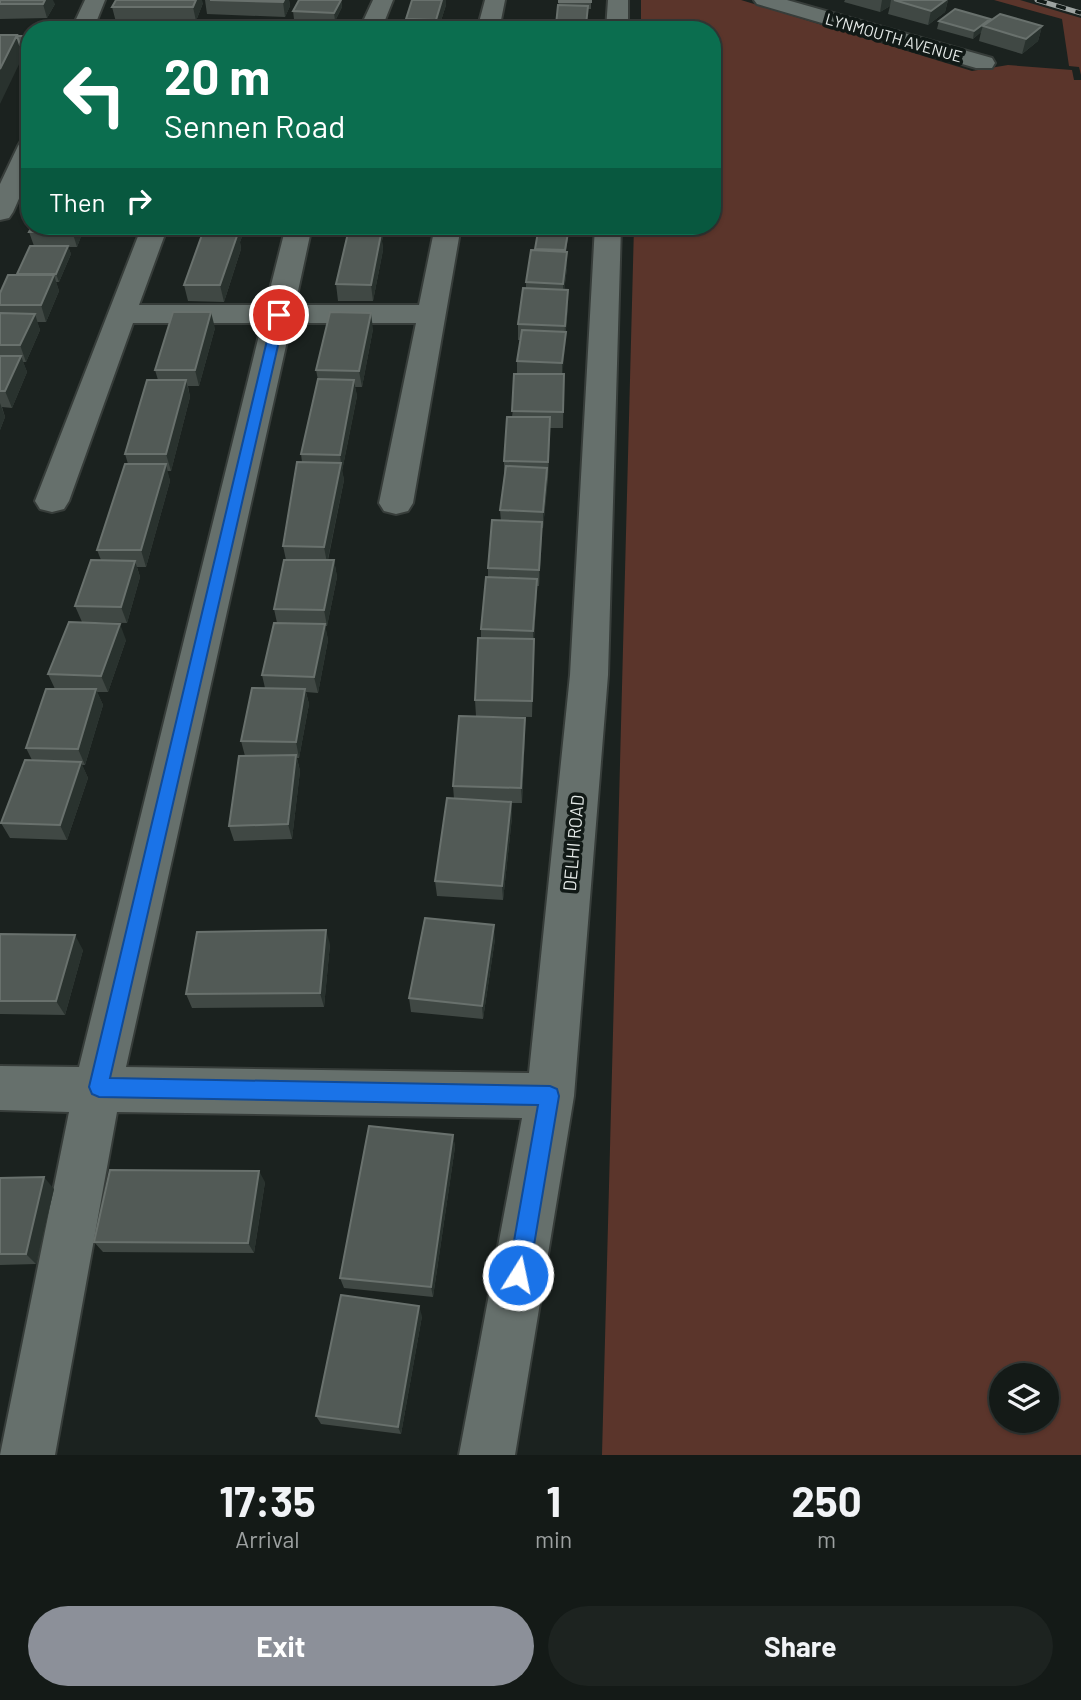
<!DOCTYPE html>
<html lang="en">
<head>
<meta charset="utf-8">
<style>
  body { margin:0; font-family:Barlow,sans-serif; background:#1d2320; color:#f1f3f6; height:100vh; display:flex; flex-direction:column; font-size:26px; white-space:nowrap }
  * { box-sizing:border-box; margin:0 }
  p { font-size:23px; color:#9da1a1 }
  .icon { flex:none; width:38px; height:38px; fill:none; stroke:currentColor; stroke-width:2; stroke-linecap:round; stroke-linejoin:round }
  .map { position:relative; height:1455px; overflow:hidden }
  .sheet { display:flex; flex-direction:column; background:#141a17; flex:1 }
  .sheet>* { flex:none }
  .banner { position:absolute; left:21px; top:21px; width:700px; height:214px; border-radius:28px; box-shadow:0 2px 5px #0004,0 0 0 2px #333836; background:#0b6e4f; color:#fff; overflow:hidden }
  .fabs { position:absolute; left:989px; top:1363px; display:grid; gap:14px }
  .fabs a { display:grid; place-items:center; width:70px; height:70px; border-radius:50%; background:#141a17; box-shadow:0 2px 5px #0004,0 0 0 2px #333836; font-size:35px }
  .pin { position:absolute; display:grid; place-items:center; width:60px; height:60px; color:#fff; margin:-30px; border:4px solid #fff; border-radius:50%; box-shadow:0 2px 7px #0007 }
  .me { position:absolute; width:77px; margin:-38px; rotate:10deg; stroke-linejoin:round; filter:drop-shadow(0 0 5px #0008) }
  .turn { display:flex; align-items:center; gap:24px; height:147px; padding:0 28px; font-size:32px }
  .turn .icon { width:91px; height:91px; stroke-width:2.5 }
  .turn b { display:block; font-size:49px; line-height:60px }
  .then { display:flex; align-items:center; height:66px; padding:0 28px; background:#0003; gap:14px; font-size:26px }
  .eta { display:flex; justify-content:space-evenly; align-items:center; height:119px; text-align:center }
  .eta b { font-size:42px; font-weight:700; line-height:49px }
  .primary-button { display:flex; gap:14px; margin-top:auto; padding:14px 28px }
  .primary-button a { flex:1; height:80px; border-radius:42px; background:#8c9099; color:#fff; font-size:28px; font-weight:700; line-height:80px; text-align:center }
  .primary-button a+a { background:#1d2320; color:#f1f3f6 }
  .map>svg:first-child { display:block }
</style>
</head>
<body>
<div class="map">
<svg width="1081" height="1455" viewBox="0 0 1081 1455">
  <rect width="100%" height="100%" fill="#1b221f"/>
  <!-- green -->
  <path fill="#5b352b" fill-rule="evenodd" d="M641 0H741L972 71 1008 65 1072 70 1074 80H1081V1455H602L634 226H712V30H641ZM1001 1376H1046V1421H1001Z
    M994 0H1020L1081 18V75L1079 67 1069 66 1062 19Z"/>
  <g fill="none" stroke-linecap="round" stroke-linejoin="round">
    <!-- minor casing -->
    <g stroke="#373d3a" stroke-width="4">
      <path id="minor" d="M85 0H105L93 30H71Z
        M373 0H393L381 30H359Z
        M485 0H505L499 30H477Z
        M608 0H628V30H606Z
        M754 0H787L992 58 995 63 992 68H976L757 4Z
        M30 139V174L13 212 9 218 0 220V184L18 146 21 141Z
        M142 226H168L139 305H266L286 226H312L295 305H419L435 226H461L413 503 408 511 396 514 384 511 379 503 416 323H291L126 1067 529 1073 570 675 595 226H621L608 675 574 1096 515 1455H459L522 1118 117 1112 55 1455H0L69 1112 0 1110V1066L79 1067 262 323H133L69 501 64 509 52 512 40 509 35 501Z"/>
    </g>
    <!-- minor -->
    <use href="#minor" fill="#66706c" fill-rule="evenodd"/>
    <!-- rail casing -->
    <g stroke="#9ea4a2" stroke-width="5">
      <path id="rail" d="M1037 0 1081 13"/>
    </g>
    <!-- rail -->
    <use href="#rail" stroke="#111916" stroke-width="3.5" stroke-dasharray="10" stroke-linecap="butt"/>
  </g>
  <!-- wall -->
  <path fill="#404844" d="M0 0 55 4 47 18 0 19Z
    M205 0H289L290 6 285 17 207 14Z
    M341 0 342 7 335 21 294 19 293 11Z
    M412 0H446V5L438 30H406V19Z
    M559 0H591V9H588L586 26 556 25Z
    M845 0H948L945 12 928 25 888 14 890 6 880 12 844 2Z
    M203 3 196 21 116 22 112 7Z
    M990 19V21L1042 26 1038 41 1022 54 979 41 981 32 973 39 937 29 939 21Z
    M17 36 30 42 26 53H22L23 56Z
    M32 226H85L77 247H68L71 254 59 282H56L59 291 46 322H37L40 330 26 362H23L27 372 12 408 2 407 5 417 0 430V293L18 275 17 274 34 246 29 232Z
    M205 226H246L240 242 241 249 224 302 188 301 184 285 207 232Z
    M385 226 382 241 383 250 373 301H338L336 284 347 237 346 228Z
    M539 226H573V228H569L566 252H567V268L564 290 568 307 562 374H564L563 428H550L548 478 543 528H542L539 586H537L534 639 532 717 478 716 525 718V733L522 803H511L512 817 503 900 437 896 435 881 454 799 453 786 476 716 475 700 481 639V629L488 577V568L501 521 500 510 504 477V461L512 417 517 374V361L520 340H518V324L526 289V282L535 250Z
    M215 328 199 386H188L190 397 171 471H167L170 481 146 567H137L140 577 127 623 82 622 75 606 101 560 97 550 128 464 125 454 158 380 155 370Z
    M373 329 362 387H355L357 396 342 471 344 480 328 560H334L337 577 327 626H325L328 640 318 693 306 692 309 704 299 758H297L300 771 292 839 234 841 229 826 245 756 241 741 265 688 262 675 277 623 274 609 286 560 283 546 302 462 301 454 318 380 316 370Z
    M126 640 108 692H97L103 705 85 765H82L88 778 67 840 10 838 1 823 32 760 26 748 55 689 48 674Z
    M0 934 83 950 65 1015 0 1014Z
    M495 939 483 1019 411 1012 409 998Z
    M330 944 324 1007 192 1008 186 994Z
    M453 1135 455 1147 433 1297 344 1288 340 1278Z
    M0 1178 54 1189 36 1264 0 1265Z
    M265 1182 254 1253 103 1252 94 1242Z
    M422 1316 401 1434 321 1424 316 1416Z"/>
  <!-- shaded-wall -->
  <path fill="#29322e" d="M45 0H53L55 4 47 18 43 4Z
    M196 0H202L203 3 196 21 193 7Z
    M284 0H289L290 6 285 17 283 2Z
    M341 0 342 7 335 21 334 13Z
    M442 0H446V5L438 30H436V20Z
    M882 0H891L890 6 880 12Z
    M946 0H948L945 12 928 25 931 11Z
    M990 19 988 27 983 26 981 32 973 39 974 31Z
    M1042 26 1038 41 1022 54 1026 39Z
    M17 35 23 56 0 104V69Z
    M28 36 30 45 26 53 24 45Z
    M74 226H85L77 247 72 231Z
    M237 226H246L240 242 241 249 224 302 220 285 238 233Z
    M380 226H385L382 241 383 250 373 301 371 285 381 237Z
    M68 246 71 254 59 282 56 274Z
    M567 252V268L563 301V284Z
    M54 275 59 291 46 322 41 305Z
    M568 290V307L564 342 565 326Z
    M211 312 215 328 199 386 195 370Z
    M371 313 373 329 362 387 359 371Z
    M35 314 40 330 26 362 20 345Z
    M566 332 565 348 562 379V363Z
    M21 356 27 372 12 408 5 391Z
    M186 380 190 397 171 471 166 454Z
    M354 380 357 396 342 471 340 455Z
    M0 403 5 417 0 430Z
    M341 463 344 480 327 563 324 547Z
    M166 464 170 481 146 567 141 550Z
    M547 468V484L543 528V512Z
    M542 522V538L539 586V570Z
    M334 560 337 577 327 626 324 610Z
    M135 561 140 577 127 623 121 607Z
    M537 579V596L533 648V631Z
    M120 624 126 640 108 692 101 676Z
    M325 624 328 640 318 693 314 677Z
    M96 689 103 705 85 765 78 749Z
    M305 689 309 704 299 758 296 742Z
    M525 718V733L522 803 521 788Z
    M296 755 300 771 292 839 288 824Z
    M81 762 88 778 67 840 60 825Z
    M511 802 512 817 503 900 502 886Z
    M494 925 495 939 483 1019 482 1006Z
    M326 930 330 944 324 1007 320 993Z
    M75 935 83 950 65 1015 56 1001Z
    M453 1135 455 1147 433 1297 431 1287Z
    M259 1171 265 1182 254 1253 248 1243Z
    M44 1177 54 1189 36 1264 26 1254Z
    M419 1306 422 1316 401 1434 398 1427Z"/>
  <!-- building -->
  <path fill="#525a56" stroke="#69716d" stroke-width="2" d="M0 0H45L43 4H0Z
    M116 0H196L193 7H112Z
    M210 0H284L283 2Z
    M299 0H341L334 13 293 11Z
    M412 0H442L436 20 406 19Z
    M559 0H591V2H559Z
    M894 0H946L931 11Z
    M558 5 588 6 586 25H581L587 27 586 30H554L556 25Z
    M955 9 990 19 974 31 939 21Z
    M1000 14 1042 26 1026 39 983 26Z
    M0 35H17L0 69Z
    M17 36H28L24 45H20Z
    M32 226H74L72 231 29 232Z
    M346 226H380V228H346Z
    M539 226 569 227 565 250 535 249Z
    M203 232 238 233 220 285H184Z
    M348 233 381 234 371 285 336 284Z
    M30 246H68L56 274H17Z
    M531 250 567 252 563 284 526 282Z
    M8 275H54L41 305H0V293Z
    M523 288 568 290 565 326 518 324Z
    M173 312H211L195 370H155Z
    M330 312 371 313 359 371 316 370Z
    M0 313 35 314 20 345H0Z
    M522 330 566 332 562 363 517 361Z
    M0 356H21L5 391H0Z
    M514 374H564L563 412 512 411Z
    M318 379 354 380 340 455 301 454Z
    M147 380H186L166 454H125Z
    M507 417H550L548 462 504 461Z
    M297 462 341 463 324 547 283 546Z
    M125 464H166L141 550H97Z
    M506 466 547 468 543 512 500 510Z
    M492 520 542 522 539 570 488 568Z
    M91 560 135 561 121 607 75 606Z
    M284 560H334L324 610 274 609Z
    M486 577 537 579 533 631 481 629Z
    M69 622 120 624 101 676 48 674Z
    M274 623 325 624 314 677 262 675Z
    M478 638 534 639 532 701 475 700Z
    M252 688 305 689 296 742 241 741Z
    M46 689H96L78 749 26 748Z
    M459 716 525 718 521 788 453 786Z
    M296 755 288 824 229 826 239 756Z
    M25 760 81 762 60 825 1 823Z
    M447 798 511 802 502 886 435 881Z
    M425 918 494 925 482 1006 409 998Z
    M326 930 320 993 186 994 197 932Z
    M0 934 75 935 56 1001H0Z
    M369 1126 453 1135 431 1287 340 1278Z
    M110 1170 259 1171 248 1243 94 1242Z
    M44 1177 26 1254H0V1178Z
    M341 1295 419 1306 398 1427 316 1416Z"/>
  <!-- route -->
  <path fill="#1a73e8" stroke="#114b97" stroke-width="2" d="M279 311 285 315 110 1078 550 1086 557 1089 559 1096 529 1275 526 1283 518 1286 511 1283 508 1275 538 1105 99 1097 92 1094 89 1087 273 315Z"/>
  <g text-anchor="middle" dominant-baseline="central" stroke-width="7" stroke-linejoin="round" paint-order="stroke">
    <!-- far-street labels -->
    <g font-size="16" fill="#e7ecea" stroke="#111916">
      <text transform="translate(894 37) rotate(16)">LYNMOUTH AVENUE</text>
    </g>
    <!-- street labels -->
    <g font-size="18" fill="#e7ecea" stroke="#111916">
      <text transform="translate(573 843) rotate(-85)">DELHI ROAD</text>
    </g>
  </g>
</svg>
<div class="fabs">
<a><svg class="icon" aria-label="layers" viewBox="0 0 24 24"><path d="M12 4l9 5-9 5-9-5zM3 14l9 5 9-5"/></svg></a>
</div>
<div class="pin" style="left:279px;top:315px;background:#d93025"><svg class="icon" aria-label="arrive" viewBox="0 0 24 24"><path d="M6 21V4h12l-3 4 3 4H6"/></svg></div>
<svg class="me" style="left:518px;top:1275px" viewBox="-20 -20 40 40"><circle r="17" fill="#1a73e8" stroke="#fff" stroke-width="3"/><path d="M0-11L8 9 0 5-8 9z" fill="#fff"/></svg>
<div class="banner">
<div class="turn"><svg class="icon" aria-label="left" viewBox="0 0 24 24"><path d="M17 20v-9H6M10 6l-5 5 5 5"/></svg><div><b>20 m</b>Sennen Road</div></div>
<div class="then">Then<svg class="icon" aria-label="right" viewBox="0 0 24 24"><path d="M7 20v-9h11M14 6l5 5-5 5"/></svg></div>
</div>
</div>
<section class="sheet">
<div class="eta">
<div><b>17:35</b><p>Arrival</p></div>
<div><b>1</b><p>min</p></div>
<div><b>250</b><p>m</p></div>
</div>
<div class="primary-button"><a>Exit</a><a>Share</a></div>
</section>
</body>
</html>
